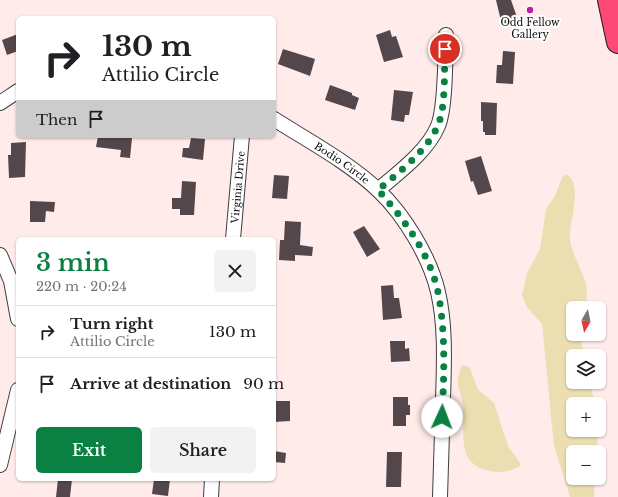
<!DOCTYPE html>
<html lang="en">
<head>
<meta charset="utf-8">
<style>
  body { margin:0; font-family:"Libre Baskerville",serif; background:#f2f2f2; color:#202124; height:100vh; display:flex; flex-direction:column; font-size:15px; white-space:nowrap }
  * { box-sizing:border-box; margin:0 }
  p { font-size:13px; color:#757577 }
  .icon { flex:none; width:22px; height:22px; fill:none; stroke:currentColor; stroke-width:2; stroke-linecap:round; stroke-linejoin:round }
  .map { position:relative; flex:1; overflow:hidden }
  .sheet { position:absolute; left:16px; top:237px; width:260px; height:244px; display:flex; flex-direction:column; background:#fff; border-radius:6px; box-shadow:0 1px 3px #0004 }
  .sheet>* { flex:none }
  .banner { position:absolute; left:16px; top:16px; width:260px; height:122px; border-radius:6px; box-shadow:0 1px 3px #0004; background:#fff; color:#202124; overflow:hidden }
  .needle { width:26px; rotate:189deg }
  .controls { position:absolute; left:566px; top:301px; display:grid; gap:8px }
  .controls a { display:grid; place-items:center; width:40px; height:40px; border-radius:6px; background:#fff; box-shadow:0 1px 3px #0004; font-size:20px }
  .pin { position:absolute; display:grid; place-items:center; width:34px; height:34px; color:#fff; margin:-17px; border:2px solid #fff; border-radius:50%; box-shadow:0 1px 4px #0007 }
  .me { position:absolute; width:44px; margin:-22px; rotate:2deg; stroke-linejoin:round; filter:drop-shadow(0 0 3px #0008) }
  .turn { display:flex; align-items:center; gap:14px; height:84px; padding:0 20px; font-size:18px }
  .turn .icon { width:52px; height:52px; stroke-width:2.5 }
  .turn b { display:block; font-size:28px; line-height:34px }
  .then { display:flex; align-items:center; height:38px; padding:0 20px; background:#0003; gap:8px; font-size:15px }
  .round { display:grid; place-items:center; flex:none; width:42px; height:42px; border-radius:6px; background:#f2f2f2 }
  .head { display:flex; align-items:center; justify-content:space-between; height:68px; padding:0 20px }
  h1 { font-size:24px; font-weight:600; line-height:30px; color:#0b8043 }
  .primary-button { display:flex; gap:8px; margin-top:auto; padding:8px 20px }
  .primary-button a { flex:1; height:46px; border-radius:6px; background:#0b8043; color:#fff; font-size:16px; font-weight:600; line-height:46px; text-align:center }
  .primary-button a+a { background:#f2f2f2; color:#202124 }
  ul { padding:0; list-style:none }
  li { display:flex; align-items:center; gap:12px; height:52px; padding:0 20px; border-top:1px solid #e0e0e0 }
  li div { flex:1 }
  li b { display:block; font-size:15px }
  li em { font-style:normal }
  .map>svg:first-child { display:block }
</style>
</head>
<body>
<div class="map">
<svg width="618" height="497" viewBox="0 0 618 497">
  <rect width="100%" height="100%" fill="#ffebe9"/>
  <!-- green -->
  <path fill="#ebdeb1" d="M566 174C584 184 569 220 570 237 570 251 582 270 586 284 588 291 586 301 585 308H573V334H583L582 346 585 356H573V382H590L595 404H573V430H598L597 452H573V478H595L594 497H570L554 446 542 324 527 307 522 296 527 273 540 249 546 209 555 196 562 178Z
    M465 365 470 368 478 390 494 403 508 446 520 463V466C511 472 500 473 490 471 454 464 466 432 463 405 460 388 454 383 462 366Z"/>
  <!-- building -->
  <path fill="#54474b" d="M496 0H511L518 20 502 25Z
    M390 30 392 37 396 36 403 57 384 62 376 35Z
    M18 34V51L7 55 2 40Z
    M283 49 315 59 310 76 278 64Z
    M503 51 515 52 513 84 496 83 497 65H502Z
    M330 85 352 93V95L359 98 355 110 325 100Z
    M394 90 413 92 409 115H405L404 122 391 120Z
    M481 102 497 103 496 135H485V132H483V121H481Z
    M98 136 132 138 130 158 120 157 121 150 96 147Z
    M191 138 205 139 203 160 182 157 183 148H189Z
    M26 142 25 177 9 178 8 155H11V143Z
    M481 156 492 191 478 195 473 181 471 182 465 161Z
    M274 175 289 176 287 199 272 198Z
    M182 181 196 182 194 215H180V209H172V198H181Z
    M30 201 55 202 54 212 46 211 45 222H30Z
    M285 221 301 222 300 245 313 247 312 256 295 255V261L279 260 280 240H284Z
    M364 226 380 249 367 257 353 232Z
    M393 285 394 298H399L402 318 383 320 381 286Z
    M390 341H405V349L409 348 410 361 391 362Z
    M393 397H408V405H410V415H406V426H393Z
    M274 401H290V421L274 422Z
    M274 451 286 453 285 463 274 462Z
    M387 452H402L401 487H386Z
    M58 479H72L70 497H56Z
    M154 479H170L168 496 152 494Z"/>
  <g fill="none" stroke-linecap="round" stroke-linejoin="round">
    <!-- minor casing -->
    <g stroke="#3e3e3e" stroke-width="16">
      <g id="minor">
        <path d="M0 103 18 91"/>
        <path id="s1" d="M274 119C307 140 350 163 379 191 404 215 430 257 438 292 446 326 444 365 443 400 442 432 441 465 440 497"/>
        <path d="M378 190C399 172 427 152 438 126 446 107 445 57 446 35"/>
        <path id="s2" d="M233 239 242 136"/>
        <path d="M0 255 11 281 18 319"/>
        <path d="M0 465 18 390"/>
        <path d="M211 497 212 479"/>
      </g>
    </g>
    <!-- motorway casing -->
    <g stroke="#1c1c1c" stroke-width="24">
      <path id="motorway" d="M609 0 618 42"/>
    </g>
    <!-- minor -->
    <use href="#minor" stroke="#fff" stroke-width="14"/>
    <!-- motorway -->
    <use href="#motorway" stroke="#fd4976" stroke-width="22"/>
  </g>
  <g fill="none" stroke-linecap="round" stroke-linejoin="round">
    <!-- route -->
    <path stroke="#0b8043" stroke-width="7" stroke-dasharray="0 12.6" d="M442 417C444 376 446 333 438 292 430 254 404 219 378 190 398 173 428 150 438 125 446 107 444 70 445 49"/>
  </g>
  <!-- markers -->
  <circle fill="#c21c99" stroke="#fff" stroke-width="1.5" cx="530" cy="10" r="4"/>
  <g text-anchor="middle" dominant-baseline="central" stroke-width="4" stroke-linejoin="round" paint-order="stroke">
    <!-- poi labels -->
    <g font-size="10" fill="#0b0b0b" stroke="#fff">
      <text x="530" y="22">Odd Fellow<tspan x="530" dy="12">Gallery</tspan></text>
    </g>
    <!-- street labels -->
    <g font-size="10" fill="#0b0b0b" stroke="#fff">
      <text stroke="none"><textPath href="#s1" startOffset="81">Bodio Circle</textPath></text>
      <text stroke="none"><textPath href="#s2" startOffset="52">Virginia Drive</textPath></text>
    </g>
  </g>
</svg>
<div class="controls">
<a><svg class="needle" viewBox="-14 -14 28 28"><path d="M0-13l5 13h-10z" fill="#e53935"/><path d="M0 13l5-13h-10z" fill="#757577"/></svg></a>
<a><svg class="icon" aria-label="layers" viewBox="0 0 24 24"><path d="M12 4l9 5-9 5-9-5zM3 14l9 5 9-5"/></svg></a>
<a>+</a>
<a>−</a>
</div>
<div class="pin" style="left:445px;top:49px;background:#d93025"><svg class="icon" aria-label="arrive" viewBox="0 0 24 24"><path d="M6 21V4h12l-3 4 3 4H6"/></svg></div>
<svg class="me" style="left:442px;top:417px" viewBox="-20 -20 40 40"><circle r="19" fill="#fff"/><path d="M0-13L10 11 0 6-10 11z" fill="#0b8043"/></svg>
<div class="banner">
<div class="turn"><svg class="icon" aria-label="right" viewBox="0 0 24 24"><path d="M7 20v-9h11M14 6l5 5-5 5"/></svg><div><b>130 m</b>Attilio Circle</div></div>
<div class="then">Then<svg class="icon" aria-label="arrive" viewBox="0 0 24 24"><path d="M6 21V4h12l-3 4 3 4H6"/></svg></div>
</div>
<section class="sheet">
<div class="head"><div><h1>3 min</h1><p>220 m · 20:24</p></div><a class="round"><svg class="icon" aria-label="close" viewBox="0 0 24 24"><path d="M6 6l12 12M18 6L6 18"/></svg></a></div>
<ul>
<li><svg class="icon" aria-label="right" viewBox="0 0 24 24"><path d="M7 20v-9h11M14 6l5 5-5 5"/></svg><div><b>Turn right</b><p>Attilio Circle</p></div><em>130 m</em></li>
<li><svg class="icon" aria-label="arrive" viewBox="0 0 24 24"><path d="M6 21V4h12l-3 4 3 4H6"/></svg><div><b>Arrive at destination</b></div><em>90 m</em></li>
</ul>
<div class="primary-button"><a>Exit</a><a>Share</a></div>
</section>
</div>
</body>
</html>
